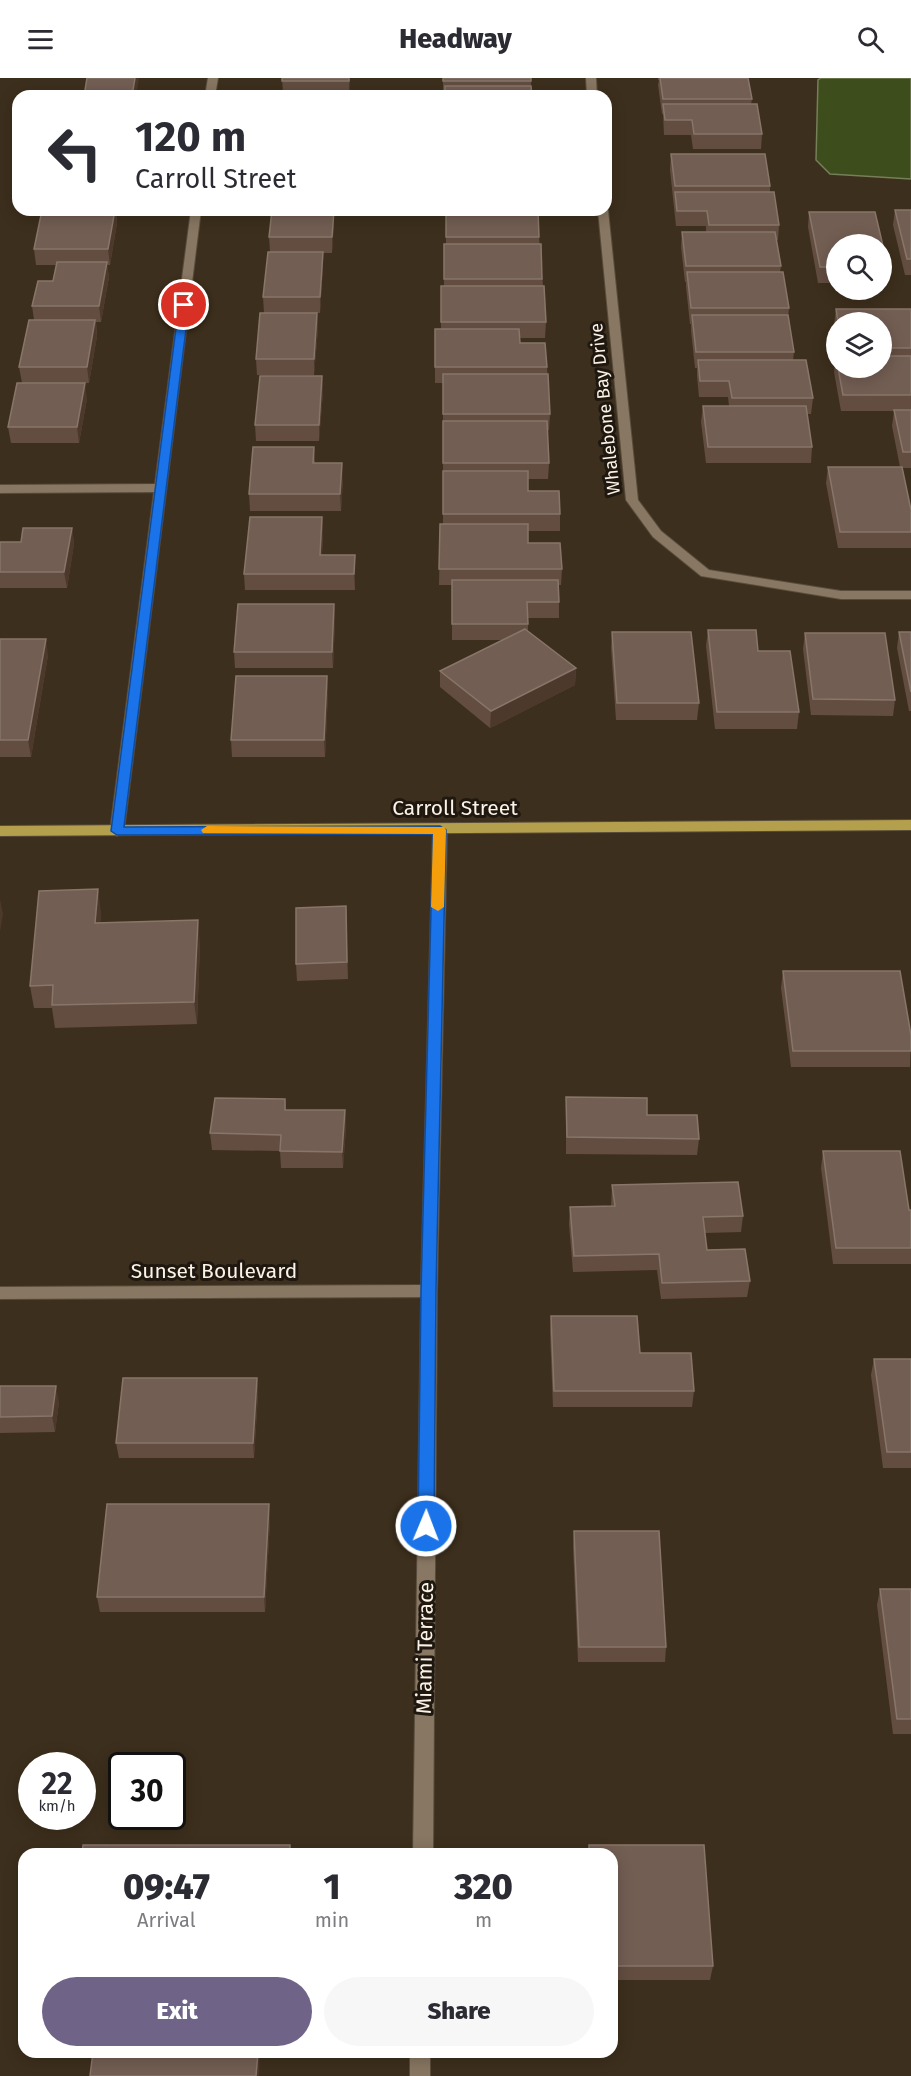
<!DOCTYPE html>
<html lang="en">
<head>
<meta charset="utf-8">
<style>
  body { margin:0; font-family:"Fira Sans",sans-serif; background:#f7f7f7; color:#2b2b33; height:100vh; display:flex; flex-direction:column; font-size:22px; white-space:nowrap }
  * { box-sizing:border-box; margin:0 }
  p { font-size:20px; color:#7c7c81 }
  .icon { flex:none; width:33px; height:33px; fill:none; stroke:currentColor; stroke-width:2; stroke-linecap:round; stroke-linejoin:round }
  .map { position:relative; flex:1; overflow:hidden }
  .details { position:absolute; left:18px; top:1770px; width:600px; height:210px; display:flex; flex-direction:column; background:#fff; border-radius:18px; box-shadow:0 3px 15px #0003 }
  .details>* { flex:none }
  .banner { position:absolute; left:12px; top:12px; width:600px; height:126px; border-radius:18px; box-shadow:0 3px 15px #0003; background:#fff; color:#2b2b33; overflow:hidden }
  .fabs { position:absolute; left:826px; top:156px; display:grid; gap:12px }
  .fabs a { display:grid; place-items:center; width:66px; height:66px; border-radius:50%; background:#fff; box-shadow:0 3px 15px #0003; font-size:30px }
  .speed { position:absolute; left:18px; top:1674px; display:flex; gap:12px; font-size:30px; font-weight:700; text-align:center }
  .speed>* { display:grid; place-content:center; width:78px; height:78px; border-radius:50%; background:#fff; box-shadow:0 3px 15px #0003; line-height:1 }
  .speed small { font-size:15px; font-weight:400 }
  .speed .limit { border:3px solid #111; border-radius:9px; background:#fff; color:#111 }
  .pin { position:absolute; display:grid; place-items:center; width:51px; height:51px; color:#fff; margin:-26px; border:3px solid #fff; border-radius:50%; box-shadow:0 2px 6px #0007 }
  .me { position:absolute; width:66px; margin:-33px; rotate:1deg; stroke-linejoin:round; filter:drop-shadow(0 0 4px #0008) }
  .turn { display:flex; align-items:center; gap:21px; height:126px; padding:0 24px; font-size:27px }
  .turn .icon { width:78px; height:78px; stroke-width:2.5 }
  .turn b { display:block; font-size:42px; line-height:51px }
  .eta { display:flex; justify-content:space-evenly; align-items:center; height:102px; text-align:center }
  .eta b { font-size:36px; font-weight:800; line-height:42px }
  .primary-button { display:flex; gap:12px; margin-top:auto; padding:12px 24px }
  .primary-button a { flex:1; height:69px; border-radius:36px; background:#706388; color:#fff; font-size:24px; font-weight:800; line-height:69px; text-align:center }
  .primary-button a+a { background:#f7f7f7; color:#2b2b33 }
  header { display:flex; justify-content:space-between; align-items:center; height:78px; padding:0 24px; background:#fff; font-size:27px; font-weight:800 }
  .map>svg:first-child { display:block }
</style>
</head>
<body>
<header><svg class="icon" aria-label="menu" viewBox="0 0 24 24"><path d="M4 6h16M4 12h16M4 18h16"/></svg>Headway<svg class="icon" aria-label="search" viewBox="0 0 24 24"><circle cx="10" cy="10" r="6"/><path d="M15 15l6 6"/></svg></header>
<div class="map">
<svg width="911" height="1998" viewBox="0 0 911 1998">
  <rect width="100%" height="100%" fill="#3d2f1d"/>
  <!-- water -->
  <path fill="#3d4d1b" stroke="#767f58" stroke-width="1.5" d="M821 0H911V101L830 96 816 82 818 2Z"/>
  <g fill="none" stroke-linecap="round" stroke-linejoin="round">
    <!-- minor casing -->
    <g stroke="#584c3b" stroke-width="2">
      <path id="minor" d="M208 0H218L215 18H205Z
        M586 0H596L597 18H587Z
        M606 130 608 132 638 422 661 453 709 492 841 513H911V521H841L701 498 653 459 626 422 598 132H606Z
        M191 132H201L124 753 117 758 110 753 154 414 0 415V407L155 406Z
        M440 747 447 752 437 1213 433 1776H413L421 1219 0 1221V1209L421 1207 433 752Z
        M410 1974H430V1998H410Z"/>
    </g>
    <!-- major casing -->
    <g stroke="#584c3b" stroke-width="2">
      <path id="major" d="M911 742V752L0 758V748Z"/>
    </g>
    <!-- minor -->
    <use href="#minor" fill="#887762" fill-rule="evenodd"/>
    <!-- major -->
    <use href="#major" fill="#b49f4d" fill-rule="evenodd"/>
  </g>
  <!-- wall -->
  <path fill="#634d41" d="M282 0H350L349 18H280L283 16Z
    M443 0H531V8L443 18Z
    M658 0H748L752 21 751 26 762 56 761 71H693L691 57H664L663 36H662L658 7 659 2H658Z
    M671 76 770 108V114L779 147 778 162H776L781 188 780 194 789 230 788 240 794 274 793 282 813 320 811 336H807L812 369 811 385H706L701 344 703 328H729L728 319H699L697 298V290H695L691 253V246H690L686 209V204H685L681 169 682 154H706V148H676L670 92Z
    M42 132H116L117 145 110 187H107L109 199 101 244H96L97 258 89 305H22L19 289 34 242 32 228 53 203 57 187H36L34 171Z
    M334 132V144L332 175H323V189L320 235H317L318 251 314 297H257L256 281 264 235 263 219 270 174 269 159Z
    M446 132 539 159 546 244 545 260H519L520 265 547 289 550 336 549 352H547L549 385 548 401H528V413L560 436V453H528V465L562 491 561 507H559V540H528V553L576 590 575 607 490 650 440 609V593L503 562H452V507H439L440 446H443V305H435V251H441V208H444V166H446Z
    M895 132H911V197H905L893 147Z
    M809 134H875L888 189 886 205H882V166H837V205H818L808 149Z
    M836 231H911V390H902L911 432V470H838L826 405 828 389H900L892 348 894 333H841L834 294 836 278H837V290H882V244H837V263L834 247Z
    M322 298 323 314 319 363H256L255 347Z
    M87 321 79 365H11L8 349Z
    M314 369 315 385 343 401 341 433H250L249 416Z
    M322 439 323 455 322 477 355 493V512H245L244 496Z
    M72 450 74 466 67 510H0V464H21Z
    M334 526 335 542 333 590H235L234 574Z
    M708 552 758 573 799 634 797 651H715L706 568Z
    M612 554 699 625 697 642H616L611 570Z
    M899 554H911V633H909L897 570Z
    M805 555 895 622 893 638 811 637 803 571Z
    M0 561 48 577 31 679H0Z
    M327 598 328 615 325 679H232L231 662Z
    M346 828 348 901 297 903 296 886Z
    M101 834 100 845 200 865 197 946 55 950 52 930H34L30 908Z
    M783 893 911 957 910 989H791L781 910Z
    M566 1019 647 1037 699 1061 697 1077 566 1076Z
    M285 1021 286 1032H345L346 1049 343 1090H281L280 1073 212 1072 210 1055Z
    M823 1073 909 1132H911V1186H833L821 1090Z
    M612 1107 743 1138 741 1154 705 1155 707 1172 750 1203 747 1219 661 1221 657 1192 573 1194 569 1146 570 1129 611 1128Z
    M551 1238 640 1275 694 1313 692 1329H553L550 1254Z
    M874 1281H911V1390H883L871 1297Z
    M257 1300 258 1316 254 1380H119L116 1365Z
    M0 1308 59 1324 55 1354 0 1355Z
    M270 1442 265 1534H100L97 1519Z
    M574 1453 666 1569 665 1584H578L573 1469Z
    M880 1511H911V1656H893L877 1527Z
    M589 1767H704L713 1888 710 1902H612V1776H588Z"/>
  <!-- shaded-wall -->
  <path fill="#4d392b" d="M135 0H139L136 18H132Z
    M349 0H350L349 18Z
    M115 132 117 145 110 187 108 171Z
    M334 132V144L332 175V159Z
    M323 174V189L320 235V219Z
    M107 184 109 199 101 244 99 228Z
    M317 235 318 251 314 297V281Z
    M95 242 97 258 89 305 87 289Z
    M322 298 323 314 319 363V347Z
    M85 305 87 321 79 365 77 349Z
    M342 385 343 401 341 433 340 416Z
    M322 439 323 455 321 493 320 477Z
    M72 450 74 466 67 510 64 494Z
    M355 477V512L354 496Z
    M334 526 335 542 333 590 332 574Z
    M46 561 48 577 31 679 28 662Z
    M576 590 575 607 490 650 491 633Z
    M327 598 328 615 325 679 324 662Z
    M98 811 101 834 99 867 95 845Z
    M0 821 3 836 0 854Z
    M198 842 200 865 197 946 194 924Z
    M345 1032 346 1049 343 1090 342 1074Z
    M257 1300 258 1316 254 1380 253 1365Z
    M56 1308 59 1324 55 1354 52 1338Z
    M269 1426 270 1442 265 1534 264 1519Z
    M258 1974H260L259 1998H256Z"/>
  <!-- building -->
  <path fill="#735e53" stroke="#88766a" stroke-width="1.5" d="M87 0H135L132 18H84Z
    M282 0H349V3H282Z
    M443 0H531V3H443Z
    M660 0H748L752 21H663Z
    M445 8H531L532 18H445Z
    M281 16H340V18H280Z
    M663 26H757L762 56H694L692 42H665Z
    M671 76H765L770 108H675Z
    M675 114H774L779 147H709L707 133H677Z
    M42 132H115L108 171H34Z
    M272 132H334L332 159H269Z
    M446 132H538L539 159H446Z
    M895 132H911V181H907Z
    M809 134H875L888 189H882V166H837V189H820Z
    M682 154H775L781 188H686Z
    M444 166H541L542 201H444Z
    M268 174H323L320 219H263Z
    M57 184H107L99 228H32L38 203H53Z
    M687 194H783L789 230H691Z
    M441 208H544L546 244H441Z
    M836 231H911V270H882V244H838Z
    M260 235H317L314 281H256Z
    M692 237H788L794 274H696Z
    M29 242H95L87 289H19Z
    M435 251H519L520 265H545L547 289H435Z
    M882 278H911V317H843L838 290H882Z
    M698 282H806L813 320H732L729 303H700Z
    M443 296H548L550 336H443Z
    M260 298H322L319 347H255Z
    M17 305H85L77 349H8Z
    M703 328H806L812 369H708Z
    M894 332H911V374H903Z
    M443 343H547L549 385H443Z
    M253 369H314L313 385H342L340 416H249Z
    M828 389H902L911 432V454H840Z
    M443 393H528V413H559L560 436H443Z
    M250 439H322L320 477H355L354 496H244Z
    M440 446H528V465H560L562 491H439Z
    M23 450H72L64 494H0V464H21Z
    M452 502H558L559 524H527L528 546H452Z
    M238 526H334L332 574H234Z
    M525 551 576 590 491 633 440 593Z
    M708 552H756L758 573H790L799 634H717Z
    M612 554H691L699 625H617Z
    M899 554H911V614Z
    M805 555H885L895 622 813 621Z
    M0 561H46L28 662H0Z
    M236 598H327L324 662H231Z
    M98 811 95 845 198 842 194 924 52 927 53 907 30 908 39 813Z
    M346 828 347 884 296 886V830Z
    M783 893H900L911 957V973H793Z
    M566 1019 647 1020V1037H697L699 1061 567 1059Z
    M215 1020 285 1021V1032H345L342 1074 280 1073 281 1057 210 1055Z
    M823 1073H900L909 1132H911V1170H836Z
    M738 1104 743 1138 703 1139 707 1172 745 1171 750 1203 662 1205 659 1176 574 1178 570 1129 615 1128 612 1107Z
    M551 1238H637L640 1275H691L694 1313H554Z
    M874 1281H911V1374H887Z
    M123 1300H257L253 1365H116Z
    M0 1308H56L52 1338 0 1339Z
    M107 1426H269L264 1519H97Z
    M574 1453H659L666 1569H579Z
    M880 1511H911V1641H897Z
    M83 1767H290V1776H82Z
    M589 1767H704L713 1888H612V1776H589Z
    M93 1974H258L256 1998H90Z"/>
  <!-- route -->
  <path fill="#1a73e8" stroke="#114b97" stroke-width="1.5" d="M184 224 189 227 124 749 440 748 446 752 436 1213 434 1448 432 1452 426 1454 421 1452 418 1448 421 1213 433 756 117 757 111 753 179 227Z"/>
  <!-- slow -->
  <path fill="#f59e0b" d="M207 748 444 749 446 752 444 829 438 833 431 829 433 756 203 755 201 752Z"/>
  <g text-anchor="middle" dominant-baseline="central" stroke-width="6" stroke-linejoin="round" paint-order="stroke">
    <!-- far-street labels -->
    <g font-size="18" fill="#fcf3e7" stroke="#1f1810">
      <text transform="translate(605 331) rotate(-96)">Whalebone Bay Drive</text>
    </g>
    <!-- street labels -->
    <g font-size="21" fill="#fcf3e7" stroke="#1f1810">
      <text x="455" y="730">Carroll Street</text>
      <text x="214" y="1193">Sunset Boulevard</text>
      <text transform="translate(425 1570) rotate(-89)">Miami Terrace</text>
    </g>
  </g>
</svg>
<div class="fabs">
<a><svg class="icon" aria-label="search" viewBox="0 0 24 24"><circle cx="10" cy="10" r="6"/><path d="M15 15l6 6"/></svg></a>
<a><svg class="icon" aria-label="layers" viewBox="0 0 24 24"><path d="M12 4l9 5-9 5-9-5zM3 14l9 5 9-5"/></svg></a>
</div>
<div class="speed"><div>22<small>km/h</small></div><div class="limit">30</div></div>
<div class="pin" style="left:184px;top:227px;background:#d93025"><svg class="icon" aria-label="arrive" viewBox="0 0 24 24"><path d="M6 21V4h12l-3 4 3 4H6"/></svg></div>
<svg class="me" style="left:426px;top:1448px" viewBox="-20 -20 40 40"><circle r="17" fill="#1a73e8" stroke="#fff" stroke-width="3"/><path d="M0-11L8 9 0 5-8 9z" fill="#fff"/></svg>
<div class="banner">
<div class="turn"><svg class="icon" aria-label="left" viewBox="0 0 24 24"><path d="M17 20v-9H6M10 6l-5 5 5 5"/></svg><div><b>120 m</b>Carroll Street</div></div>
</div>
<section class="details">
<div class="eta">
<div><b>09:47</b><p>Arrival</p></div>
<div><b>1</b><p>min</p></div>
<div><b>320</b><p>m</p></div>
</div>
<div class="primary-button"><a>Exit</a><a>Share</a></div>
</section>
</div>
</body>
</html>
